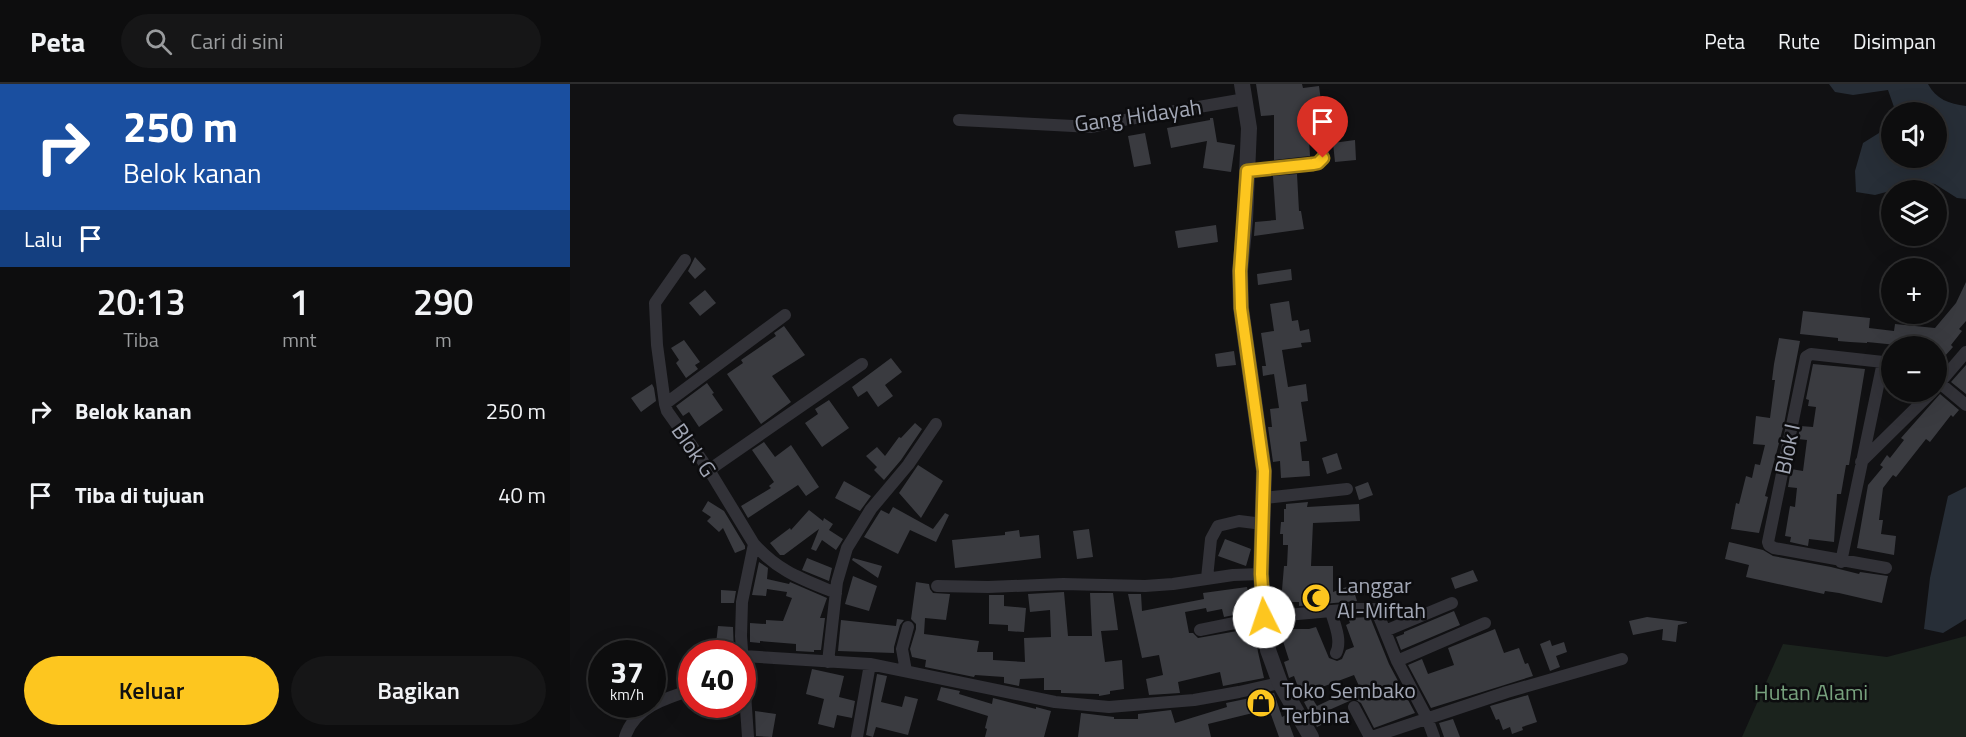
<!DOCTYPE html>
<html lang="id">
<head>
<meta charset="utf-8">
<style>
  body { margin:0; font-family:"Titillium Web",sans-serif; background:#161617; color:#f1f3f6; height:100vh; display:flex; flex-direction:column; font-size:22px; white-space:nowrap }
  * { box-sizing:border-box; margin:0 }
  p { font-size:20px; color:#9a9c9e }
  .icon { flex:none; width:33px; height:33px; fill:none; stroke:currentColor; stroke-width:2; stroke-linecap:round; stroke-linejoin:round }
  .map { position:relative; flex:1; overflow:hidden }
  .side { display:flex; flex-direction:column; background:#0d0d0e; width:570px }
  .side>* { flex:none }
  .banner { background:#1a4fa0; color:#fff; overflow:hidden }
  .tools { position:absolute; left:1311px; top:18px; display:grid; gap:12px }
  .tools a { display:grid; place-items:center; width:66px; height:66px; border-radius:50%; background:#0d0d0e; box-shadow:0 6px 24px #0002,0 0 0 2px #2d2d2e; font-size:30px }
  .speed { position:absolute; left:18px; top:556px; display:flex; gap:12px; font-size:30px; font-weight:700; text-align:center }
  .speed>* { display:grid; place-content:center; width:78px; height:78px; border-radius:50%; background:#0d0d0e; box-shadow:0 6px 24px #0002,0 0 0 2px #2d2d2e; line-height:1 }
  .speed small { font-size:15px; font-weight:400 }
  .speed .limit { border:9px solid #d22; background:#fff; color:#111 }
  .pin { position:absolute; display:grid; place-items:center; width:51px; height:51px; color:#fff; margin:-62px -26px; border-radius:50% 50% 50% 0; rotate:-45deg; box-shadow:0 0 6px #0007 }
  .pin .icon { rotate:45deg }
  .me { position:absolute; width:66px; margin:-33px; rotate:356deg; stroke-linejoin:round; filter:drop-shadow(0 0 4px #0008) }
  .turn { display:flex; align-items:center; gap:21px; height:126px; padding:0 24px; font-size:27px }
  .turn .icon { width:78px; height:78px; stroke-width:2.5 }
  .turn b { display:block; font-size:42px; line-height:51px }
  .then { display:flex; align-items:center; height:57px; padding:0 24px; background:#0003; gap:12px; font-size:22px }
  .eta { display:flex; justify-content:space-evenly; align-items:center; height:102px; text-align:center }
  .eta b { font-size:36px; font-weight:600; line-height:42px }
  .primary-button { display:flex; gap:12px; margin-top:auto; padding:12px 24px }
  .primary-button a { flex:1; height:69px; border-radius:36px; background:#fdc61f; color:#111; font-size:24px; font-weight:600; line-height:69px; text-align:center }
  .primary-button a+a { background:#161617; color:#f1f3f6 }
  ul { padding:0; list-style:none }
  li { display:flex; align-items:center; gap:18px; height:84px; padding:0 24px }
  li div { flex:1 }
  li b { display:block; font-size:22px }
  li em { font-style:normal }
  header { display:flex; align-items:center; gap:36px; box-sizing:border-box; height:84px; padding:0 30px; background:#0d0d0e; border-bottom:2px solid #2d2d2e }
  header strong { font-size:28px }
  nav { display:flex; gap:33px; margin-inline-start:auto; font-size:21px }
  .search { width:420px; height:54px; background:#161617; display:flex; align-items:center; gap:15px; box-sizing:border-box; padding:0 21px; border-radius:33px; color:#9a9c9e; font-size:22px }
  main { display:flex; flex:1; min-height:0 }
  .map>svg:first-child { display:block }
</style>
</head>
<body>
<header>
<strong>Peta</strong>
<div class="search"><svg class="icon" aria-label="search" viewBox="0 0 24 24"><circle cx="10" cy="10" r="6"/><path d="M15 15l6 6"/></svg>Cari di sini</div>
<nav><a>Peta</a><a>Rute</a><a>Disimpan</a></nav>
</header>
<main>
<section class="side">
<div class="banner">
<div class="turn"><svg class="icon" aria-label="right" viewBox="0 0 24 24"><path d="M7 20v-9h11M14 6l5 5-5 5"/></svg><div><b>250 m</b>Belok kanan</div></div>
<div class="then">Lalu<svg class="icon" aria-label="arrive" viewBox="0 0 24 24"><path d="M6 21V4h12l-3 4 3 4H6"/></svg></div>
</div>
<div class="eta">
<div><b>20:13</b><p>Tiba</p></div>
<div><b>1</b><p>mnt</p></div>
<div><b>290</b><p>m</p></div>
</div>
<ul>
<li><svg class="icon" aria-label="right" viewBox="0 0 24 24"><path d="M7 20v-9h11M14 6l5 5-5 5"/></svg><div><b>Belok kanan</b></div><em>250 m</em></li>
<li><svg class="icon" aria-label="arrive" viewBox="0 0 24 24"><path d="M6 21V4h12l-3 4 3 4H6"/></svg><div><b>Tiba di tujuan</b></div><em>40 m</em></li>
</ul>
<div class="primary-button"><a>Keluar</a><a>Bagikan</a></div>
</section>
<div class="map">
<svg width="1396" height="653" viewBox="0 0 1396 653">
  <rect width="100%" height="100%" fill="#111113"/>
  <!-- green -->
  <path fill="#1b231d" d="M1396 552V653H1172L1213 560 1317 573Z"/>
  <!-- water -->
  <path fill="#272e37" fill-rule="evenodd" d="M1259 0H1358C1366 15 1379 20 1396 22V115L1387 114 1365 100 1354 98 1305 111 1286 108 1285 87 1293 59 1309 49 1324 23 1318 6 1283 11 1265 8ZM1322 28H1366V74H1322Z
    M1396 403V535L1373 549 1354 545 1360 494 1378 412Z"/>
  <!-- building -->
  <path fill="#3a3b40" d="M686 0H732L733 4 749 2 752 25 756 24 758 35 738 38 740 72 704 76V31L691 32Z
    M640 34H643L647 58 665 61 661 88 633 84 637 57 601 64 597 44 640 36Z
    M575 49 581 80 564 83 558 52Z
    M785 56 786 76 765 78 763 59Z
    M727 90 729 127H731L734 145 684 152 685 138 706 136 703 92Z
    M646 141 648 158 608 164 605 147Z
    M125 173 136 185 125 195 118 187Z
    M721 185 722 196 688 201 687 190Z
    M1396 198V237L1389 245 1392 247 1381 261 1383 263 1366 282V262H1337L1297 258V259L1280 258 1268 257V254L1230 250 1233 227 1300 234 1299 244 1324 247 1325 240 1365 244 1386 219Z
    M135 206 146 219 130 232 119 219Z
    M719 217 722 237 728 236 730 247 739 245 741 258 731 259 732 263 712 266 718 303 736 300 738 317 731 318 737 357 730 358 732 377H739L740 392 711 394 710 377 703 378 698 343H702L700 325 709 324 704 290 693 292 692 282H696L691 249 704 247 700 220Z
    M214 242 235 271 202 292 221 318 191 340 157 290 173 279 171 276 206 252 204 249Z
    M1209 254 1230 257 1214 340 1195 412 1198 413 1189 449 1161 445 1166 419 1169 420 1176 392 1182 394 1185 380 1190 381 1195 361 1183 360 1186 332 1200 334 1205 296H1202L1204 280Z
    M114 256 130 278 125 281 128 285 116 294 106 279 109 276 101 264Z
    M664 267 666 281 647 283 645 270Z
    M321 274 332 288 315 301 323 312 308 323 297 307 288 313 282 303Z
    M1243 280 1295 285 1279 381H1276L1271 410H1267L1264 458 1239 455 1238 462 1220 458 1221 453 1215 452 1220 422 1225 423 1227 404 1218 403 1221 385 1233 387 1237 356 1228 355 1230 342 1243 343 1246 323 1238 322 1239 316 1236 315Z
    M1396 281V310L1381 298Z
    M137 299 144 309 142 310 153 326 129 343 119 328 113 332 106 322Z
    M82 300 84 304 86 317 71 328 61 314Z
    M1370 310 1389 326 1383 333 1381 331 1360 358 1356 355 1326 393 1323 391 1313 404 1309 436H1313L1311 450 1326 452 1324 471 1287 464 1298 401 1313 383 1310 381 1317 371 1320 374 1334 356 1331 354Z
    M259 316 279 344 252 363 235 339 248 330 245 325Z
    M345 339 352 345 331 376 314 396 304 386 307 383 296 372 307 363 315 372 329 353 331 354Z
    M194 358 205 373 221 361 249 403 236 412 228 401 178 434 171 422 201 404 199 402 204 398 182 366Z
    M767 369 772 385 757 390 752 374Z
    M348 381 373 397 351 434 329 409Z
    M274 397 301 412 290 427 265 414Z
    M798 398 803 411 789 416 785 403Z
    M138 417 154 427 175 462V465L165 469 153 444 149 448 137 437 141 433 132 427Z
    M738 418 737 423 789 420 790 437 743 439 741 482H763V508L782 501 787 517 729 522V518H707V506H712L714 482H717L718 461H713V450H710L711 438H714V425H716V420Z
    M323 423 363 445 375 429 379 431 366 458 340 446 328 470 294 453 311 426 319 430Z
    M239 426 253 437 254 434 263 440 259 446 273 455 270 460 266 466 252 456 246 467 241 465 249 445 214 471H210L200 459 220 444 221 446Z
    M519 445 523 473 507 475 503 447Z
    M449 446 450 453 469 451 471 474 385 484 382 456 435 451V448Z
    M655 455 681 465 676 482 648 472Z
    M1159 458 1193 466 1203 472 1261 483 1289 490 1290 488 1318 492 1312 519 1269 509 1255 507 1254 510 1176 493 1179 481 1155 475Z
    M237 474 262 484 259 497 232 486Z
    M283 474 312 482 308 494 282 476Z
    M189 478 198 484 197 495 219 500 220 498 257 514 250 534H255L251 566H244V568L226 567V560L190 557V559L180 558V539L196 540V536L213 537 222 514 216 512 217 508 197 505 196 512 182 511Z
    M903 486 908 497 885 505 881 494Z
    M283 492 307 502 299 527 275 520Z
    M346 498 359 500 360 505 363 509 380 510 376 536 355 534 354 550 409 557 407 568H423V576L455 578 454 554 481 553 480 526 460 528 458 510 494 508 498 552H522L520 509H543L548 546 531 547 535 578 552 576 554 605 540 607V610L529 612V610L491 609V606H474V594L450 595 449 602 434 599V593L405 591 404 593 355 583 356 576 342 573 340 565 346 545V540L341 535Z
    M677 503 681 522 668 525 669 530 654 533 652 525 637 528 636 524 615 528 619 549H623L628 554 673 546 674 548 685 546 688 568 694 594 653 602 650 588 608 598 610 609 579 611 576 595 593 591 589 571 572 574 558 510H571L572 527 634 515 633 509Z
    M151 506 166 507 164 519H151Z
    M419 511H434V522L456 524 454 548 438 547V541L419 540Z
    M884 527 890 541 831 566 826 553 834 550V548Z
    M800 533 819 580 845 629 804 644 791 619 784 615 750 630 755 639 747 643 734 618 742 614 747 622 789 602 784 591 731 611 724 592 719 594 714 578 719 576 712 554 711 545H739L746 543 759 574 767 577 772 575 776 566 784 563 776 541 780 539 778 534Z
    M1077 533 1117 538V539L1108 541 1106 558 1092 556 1093 545 1063 551 1059 537Z
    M327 535 334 536 330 541 324 563V569L268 567 271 536 326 542Z
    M148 542 163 543 164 570H146L150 561 146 560Z
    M925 545 934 569 949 564 955 580 958 579 963 592 861 624 838 581 852 575 858 590 884 581 878 564Z
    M980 556 982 562 994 558 997 568 986 572 990 583 980 587 970 560Z
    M242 585 274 592 269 613 285 617 282 634 267 631 264 644 248 640 254 615 236 610Z
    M307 590 317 592 311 618 332 623 335 612 348 615 338 651 306 643 303 653 296 651Z
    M371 603 390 607 389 610 422 620 423 614 466 625V623L481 627 474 653H415L417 645 415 644 418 632 367 616Z
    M704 609 712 633 716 631 724 653H709L699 625 638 640 641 653H508L511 629 544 633V635H568V630L601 626 605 639 657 623 656 619Z
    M958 611 967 638 952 643 953 646 942 650 940 643 933 646 929 635 926 636 920 622Z
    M185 627 206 630 202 653 186 652Z
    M883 635 890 653H874L869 639Z"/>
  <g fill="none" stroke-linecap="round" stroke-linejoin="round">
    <!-- minor -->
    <path stroke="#323238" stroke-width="12" d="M389 36 522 43 559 35 675 15
      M677 87 748 79 753 74V65L749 57
      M115 176 85 219 87 261 95 320 97 327 139 386 184 460C209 488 232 495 266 509
      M1366 296 1396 321
      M1366 303 1396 268
      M95 320 215 231
      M1291 378 1362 308
      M139 386 292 280
      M694 414 777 405
      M1271 478 1313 278
      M1316 484 1204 464 1199 461 1198 458 1236 273 1241 270 1322 279
      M637 494 641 455 648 442 669 437 693 440
      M367 502 418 503 493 500 575 502 603 500 663 491 691 490
      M761 528C765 541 772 557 766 569
      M630 546 694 533 784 525H806L827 577 857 634 864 653
      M815 547 882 519
      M173 572 300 580 485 618 539 623 624 616 669 608 710 599
      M827 577 915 539
      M258 578 267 498 277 464 301 425 338 381 366 340
      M336 587 332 565 338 543
      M784 623 800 653
      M55 653C64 624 95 614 122 606
      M178 653 171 552 172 518 184 460
      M287 653 300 580
      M802 653 937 608 1052 575"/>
    <!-- tertiary -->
    <path stroke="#323238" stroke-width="16" d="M672 0 679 44 675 136 670 187 671 224 694 387 691 490 694 533 698 566 710 599 741 653"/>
  </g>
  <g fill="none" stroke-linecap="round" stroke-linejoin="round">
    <!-- route casing -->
    <g stroke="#a48114" stroke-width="15">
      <path id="route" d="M694 533 691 490 694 387 671 224 670 187 677 87 743 80 748 79 753 74"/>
    </g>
    <!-- route -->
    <use href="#route" stroke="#fdc61f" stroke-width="10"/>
  </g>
  <!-- icons -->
  <defs>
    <g id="mosque-disc" transform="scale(1.5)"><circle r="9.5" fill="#fdc61f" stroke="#0c0c0e"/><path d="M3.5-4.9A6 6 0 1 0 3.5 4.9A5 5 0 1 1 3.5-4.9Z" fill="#111"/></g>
    <g id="shop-disc" transform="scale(1.5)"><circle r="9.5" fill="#fdc61f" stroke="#0c0c0e"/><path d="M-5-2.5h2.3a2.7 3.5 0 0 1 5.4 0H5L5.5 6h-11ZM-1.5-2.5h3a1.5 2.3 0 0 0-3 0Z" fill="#111"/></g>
  </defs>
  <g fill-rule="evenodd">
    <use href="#mosque-disc" x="746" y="514"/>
    <use href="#shop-disc" x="691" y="619"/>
  </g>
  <g text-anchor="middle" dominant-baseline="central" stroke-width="5" stroke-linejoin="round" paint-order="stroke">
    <!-- street labels -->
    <g font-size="22" fill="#a1a6b4" stroke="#0c0c0e">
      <text transform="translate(568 31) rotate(-8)">Gang Hidayah</text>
      <text transform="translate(1217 365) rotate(-78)">Blok I</text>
      <text transform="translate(124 366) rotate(55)">Blok G</text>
    </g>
    <!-- poi labels -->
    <g font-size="22" fill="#a1a6b4" stroke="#0c0c0e" text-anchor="start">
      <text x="767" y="501">Langgar<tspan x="767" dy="25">Al-Miftah</tspan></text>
      <text x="712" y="606">Toko Sembako<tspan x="712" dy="25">Terbina</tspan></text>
    </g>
    <!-- park labels -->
    <g font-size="22" fill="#77a17d" stroke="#0c0c0e">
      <text x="1241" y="608">Hutan Alami</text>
    </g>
  </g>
</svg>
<div class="tools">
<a><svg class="icon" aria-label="sound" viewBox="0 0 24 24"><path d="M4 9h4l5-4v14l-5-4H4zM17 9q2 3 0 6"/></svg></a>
<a><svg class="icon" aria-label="layers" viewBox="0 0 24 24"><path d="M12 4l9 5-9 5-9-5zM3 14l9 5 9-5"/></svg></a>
<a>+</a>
<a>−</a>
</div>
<div class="speed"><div>37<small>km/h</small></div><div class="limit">40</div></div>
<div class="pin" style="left:753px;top:74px;background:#d93025"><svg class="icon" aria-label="arrive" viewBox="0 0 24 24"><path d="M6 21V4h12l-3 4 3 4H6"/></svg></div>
<svg class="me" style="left:694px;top:533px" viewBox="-20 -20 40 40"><circle r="19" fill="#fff"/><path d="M0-13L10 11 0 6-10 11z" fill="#fdc61f"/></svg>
</div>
</main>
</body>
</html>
